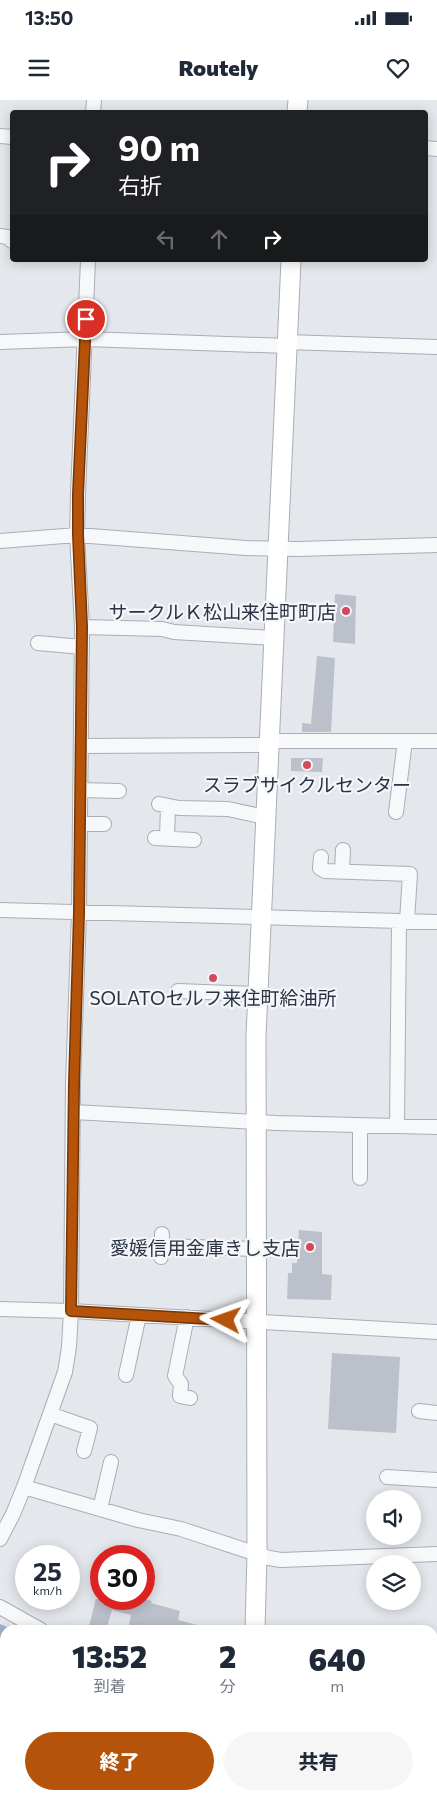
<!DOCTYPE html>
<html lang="ja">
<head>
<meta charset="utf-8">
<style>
  body { margin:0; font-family:Commissioner,"Noto Sans JP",sans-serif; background:#f6f6f7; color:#1f2937; height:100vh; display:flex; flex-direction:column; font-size:19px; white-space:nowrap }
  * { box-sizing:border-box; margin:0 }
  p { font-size:16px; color:#747a83 }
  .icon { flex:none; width:28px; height:28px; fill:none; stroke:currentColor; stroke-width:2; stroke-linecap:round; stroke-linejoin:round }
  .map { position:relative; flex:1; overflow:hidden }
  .sheet { position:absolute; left:0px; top:1525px; width:438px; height:175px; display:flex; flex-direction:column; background:#fff; border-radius:15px 15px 0 0; box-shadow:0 2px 12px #0003 }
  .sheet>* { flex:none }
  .top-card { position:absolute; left:10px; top:10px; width:418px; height:152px; border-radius:5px; box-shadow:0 2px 12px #0003; background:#202124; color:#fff; overflow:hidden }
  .tools { position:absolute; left:366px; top:1390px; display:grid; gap:10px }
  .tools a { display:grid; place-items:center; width:55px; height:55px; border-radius:50%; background:#fff; box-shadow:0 2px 12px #0003; font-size:25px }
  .speed { position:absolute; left:15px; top:1445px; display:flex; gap:10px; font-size:25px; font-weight:700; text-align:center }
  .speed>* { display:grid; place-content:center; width:65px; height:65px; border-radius:50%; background:#fff; box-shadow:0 2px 12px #0003; line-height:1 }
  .speed small { font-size:12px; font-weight:400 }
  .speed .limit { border:8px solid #d22; background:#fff; color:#111 }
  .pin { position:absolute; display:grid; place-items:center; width:42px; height:42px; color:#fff; margin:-21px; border:2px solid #fff; border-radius:50%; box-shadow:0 1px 5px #0007 }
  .me { position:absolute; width:55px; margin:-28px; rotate:274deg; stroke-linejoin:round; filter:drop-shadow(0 0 4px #0008) }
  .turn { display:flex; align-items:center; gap:18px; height:105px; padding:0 25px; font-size:22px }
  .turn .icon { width:65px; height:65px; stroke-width:2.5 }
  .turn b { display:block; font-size:35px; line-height:42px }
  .lanes { display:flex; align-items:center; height:48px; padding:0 25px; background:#0003; justify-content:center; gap:25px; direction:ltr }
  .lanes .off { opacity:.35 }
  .eta { display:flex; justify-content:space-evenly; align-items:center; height:85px; text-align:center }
  .eta b { font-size:30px; font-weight:800; line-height:35px }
  .primary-button { display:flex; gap:10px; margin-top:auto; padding:10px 25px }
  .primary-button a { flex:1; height:58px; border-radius:30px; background:#b45309; color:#fff; font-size:20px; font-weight:800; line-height:58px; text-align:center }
  .primary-button a+a { background:#f6f6f7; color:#1f2937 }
  .status { display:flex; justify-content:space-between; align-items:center; height:35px; padding:0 25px; background:#fff; direction:ltr }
  .status svg { height:14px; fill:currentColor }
  header { display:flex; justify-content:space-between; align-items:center; height:65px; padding:0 25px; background:#fff; font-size:22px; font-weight:800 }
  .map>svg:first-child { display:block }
</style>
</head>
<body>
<div class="status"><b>13:50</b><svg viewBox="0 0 49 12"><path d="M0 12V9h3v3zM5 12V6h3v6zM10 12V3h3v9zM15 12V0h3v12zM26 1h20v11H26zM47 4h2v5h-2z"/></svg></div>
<header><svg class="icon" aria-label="menu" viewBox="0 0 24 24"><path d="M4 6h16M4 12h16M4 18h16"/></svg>Routely<svg class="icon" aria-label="heart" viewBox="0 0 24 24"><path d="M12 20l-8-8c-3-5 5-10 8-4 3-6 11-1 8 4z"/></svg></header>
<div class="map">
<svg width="437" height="1700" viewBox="0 0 437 1700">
  <rect width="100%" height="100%" fill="#e4e7ec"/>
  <!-- green -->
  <path fill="#c9d6c5" d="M285 1695H308L318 1700H294Z"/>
  <!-- water -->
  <path fill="#9fb4cc" d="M0 1524 9 1528 22 1530H5V1541L0 1539Z"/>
  <!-- building -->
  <path fill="#bbc0ca" d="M335 494 356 496 355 544 333 542Z
    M317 556 335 558 331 632H302V623L311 624Z
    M291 658H323L322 672 291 671Z
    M299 1130 322 1132V1174L332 1175 331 1200 287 1199 288 1173H292V1163H297Z
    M332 1253 400 1257 396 1333 328 1329Z
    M96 1499H144L152 1501 151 1503 180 1511 178 1520 204 1527V1530H128L131 1515 112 1510 106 1530H88Z"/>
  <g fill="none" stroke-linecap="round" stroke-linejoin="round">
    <!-- street casing -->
    <g stroke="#a9aeb7" stroke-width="16">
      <path id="street" d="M93 12 94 0
        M0 36 12 37
        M425 48 437 49
        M0 136 7 137 12 141
        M0 242 86 239 287 246
        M287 242 437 247
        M0 441 77 435 246 448 298 449 437 445
        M82 527 162 529 174 532 273 538
        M38 543 82 547
        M268 641H437
        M81 646 268 645
        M80 690 119 691
        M159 704 179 708 228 709 265 717
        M396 712 405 641
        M80 724H104
        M155 738 194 740
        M167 738 168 706
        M321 757 320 768 325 771 410 774 407 821
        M342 771 343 750
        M0 810 437 822
        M178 891 257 894
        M74 1012 276 1023 437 1027
        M397 1025 399 821
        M360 1078V1025
        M162 1146 257 1149
        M161 1157 162 1134
        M0 1209 71 1211 437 1232
        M187 1217 175 1276 181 1284 180 1296 190 1298
        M126 1275 139 1215
        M419 1311 437 1313
        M50 1314 90 1328 84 1351
        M387 1377 437 1380
        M24 1387 138 1420 181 1429 269 1458 281 1460 437 1454
        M100 1409 111 1362
        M0 1439 13 1414 24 1387 65 1272 69 1247 71 1211 73 983 79 813 82 527 77 435 78 394 88 160
        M0 1507 41 1530
        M432 1654 437 1655
        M266 1695 275 1700
        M349 1695 359 1700"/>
    </g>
    <!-- secondary casing -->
    <g stroke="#a9aeb7" stroke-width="21">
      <path id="secondary" d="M297 12 298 0
        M255 1530 257 1454 256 936 291 160
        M0 1552 5 1554
        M432 1607H437
        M250 1700V1695"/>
    </g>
    <!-- street -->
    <use href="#street" stroke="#f7f8fa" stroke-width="14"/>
    <!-- secondary -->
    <use href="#secondary" stroke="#fff" stroke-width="19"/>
  </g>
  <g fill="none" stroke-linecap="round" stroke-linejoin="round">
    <!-- route casing -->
    <g stroke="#753606" stroke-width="12">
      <path id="route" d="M86 219 78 394V434L82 527 79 813 74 983 71 1211 226 1220"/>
    </g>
    <!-- route -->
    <use href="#route" stroke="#b45309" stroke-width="9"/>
  </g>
  <!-- markers -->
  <g fill="#d1495b" stroke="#f4f6f9" stroke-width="2">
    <circle cx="346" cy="511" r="5"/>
    <circle cx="307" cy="665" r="5"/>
    <circle cx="213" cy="878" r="5"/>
    <circle cx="310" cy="1147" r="5"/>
  </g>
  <g text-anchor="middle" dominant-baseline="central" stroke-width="4.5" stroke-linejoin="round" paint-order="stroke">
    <!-- poi labels -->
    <g font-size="19" fill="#2b3445" stroke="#f4f6f9" text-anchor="end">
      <text x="336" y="511">サークルＫ松山来住町町店</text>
      <text x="307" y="684" text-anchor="middle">スラブサイクルセンター</text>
      <text x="213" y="897" text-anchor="middle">SOLATOセルフ来住町給油所</text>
      <text x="300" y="1147">愛媛信用金庫きし支店</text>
    </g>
  </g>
</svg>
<div class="tools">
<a><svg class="icon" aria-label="sound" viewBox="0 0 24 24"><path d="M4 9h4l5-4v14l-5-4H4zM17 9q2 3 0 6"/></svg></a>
<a><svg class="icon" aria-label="layers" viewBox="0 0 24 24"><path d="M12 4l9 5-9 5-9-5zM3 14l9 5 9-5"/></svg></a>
</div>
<div class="speed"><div>25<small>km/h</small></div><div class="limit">30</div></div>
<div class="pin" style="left:86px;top:219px;background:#d93025"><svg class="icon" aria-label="arrive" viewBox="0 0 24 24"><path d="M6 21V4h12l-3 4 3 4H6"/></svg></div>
<svg class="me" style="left:226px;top:1220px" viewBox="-20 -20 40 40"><path d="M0-17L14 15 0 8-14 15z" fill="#b45309" stroke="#fff" stroke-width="4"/></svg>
<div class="top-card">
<div class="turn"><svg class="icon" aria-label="right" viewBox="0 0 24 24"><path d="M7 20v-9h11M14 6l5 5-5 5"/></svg><div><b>90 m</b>右折</div></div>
<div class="lanes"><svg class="icon off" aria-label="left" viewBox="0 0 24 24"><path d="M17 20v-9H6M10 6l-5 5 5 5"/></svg><svg class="icon off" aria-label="ahead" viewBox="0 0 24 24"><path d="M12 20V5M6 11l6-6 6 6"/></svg><svg class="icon" aria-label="right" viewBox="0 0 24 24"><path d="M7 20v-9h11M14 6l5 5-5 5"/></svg></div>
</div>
<section class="sheet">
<div class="eta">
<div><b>13:52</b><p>到着</p></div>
<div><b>2</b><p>分</p></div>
<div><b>640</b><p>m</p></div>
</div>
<div class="primary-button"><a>終了</a><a>共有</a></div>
</section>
</div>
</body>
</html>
